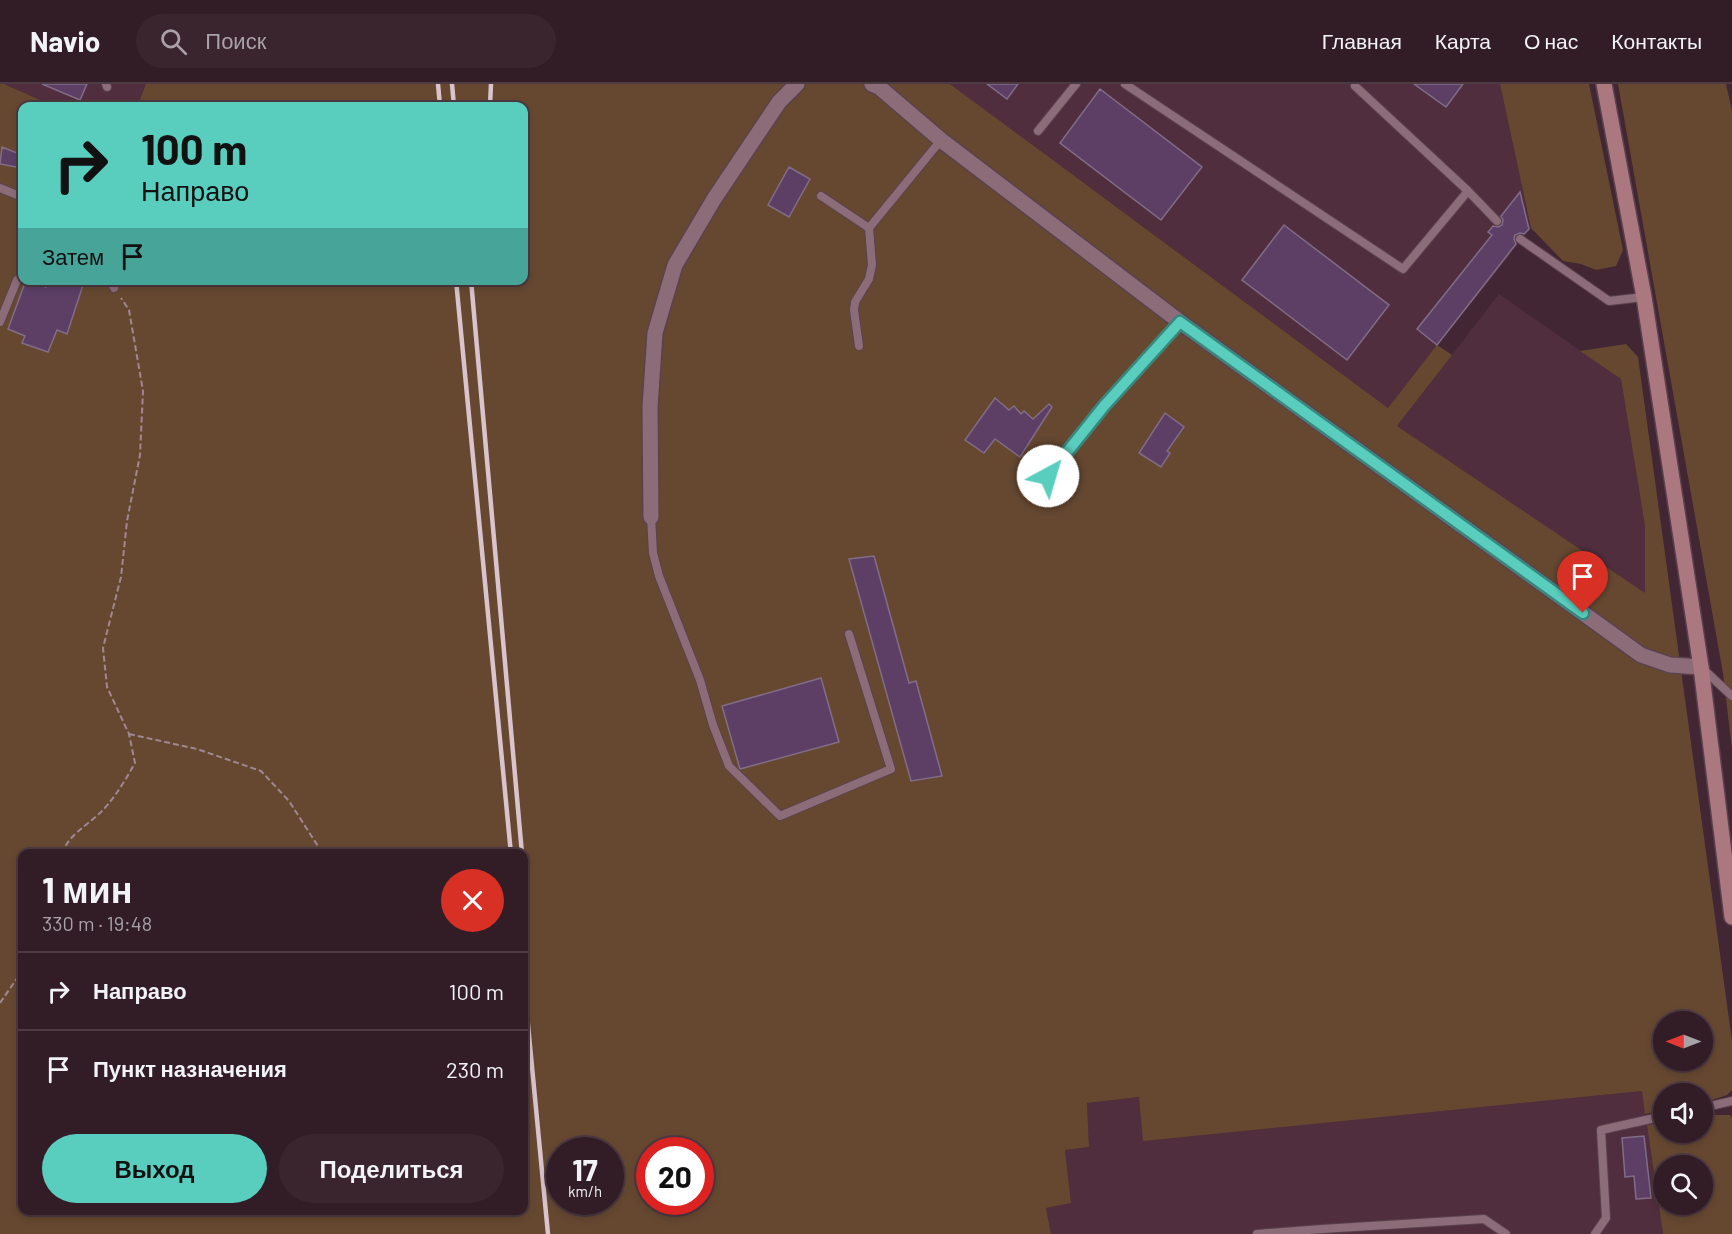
<!DOCTYPE html>
<html lang="ru">
<head>
<meta charset="utf-8">
<style>
  body { margin:0; font-family:Barlow,sans-serif; background:#3a252e; color:#f1f3f6; height:100vh; display:flex; flex-direction:column; font-size:22px; white-space:nowrap }
  * { box-sizing:border-box; margin:0 }
  p { font-size:20px; color:#a8a1a7 }
  .icon { flex:none; width:33px; height:33px; fill:none; stroke:currentColor; stroke-width:2; stroke-linecap:round; stroke-linejoin:round }
  .map { position:relative; flex:1; overflow:hidden }
  .drawer { position:absolute; left:18px; top:765px; width:510px; height:366px; display:flex; flex-direction:column; background:#321c26; border-radius:12px; box-shadow:0 3px 9px #0003,0 0 0 2px #4d3a43 }
  .drawer>* { flex:none }
  .guide { position:absolute; left:18px; top:18px; width:510px; height:183px; border-radius:12px; box-shadow:0 3px 9px #0003,0 0 0 2px #4d3a43; background:#59cebf; color:#111; overflow:hidden }
  .needle { width:39px; rotate:270deg }
  .controls { position:absolute; left:1653px; top:927px; display:grid; gap:12px }
  .controls a { display:grid; place-items:center; width:60px; height:60px; border-radius:50%; background:#321c26; box-shadow:0 3px 9px #0003,0 0 0 2px #4d3a43; font-size:30px }
  .speed { position:absolute; left:546px; top:1053px; display:flex; gap:12px; font-size:30px; font-weight:700; text-align:center }
  .speed>* { display:grid; place-content:center; width:78px; height:78px; border-radius:50%; background:#321c26; box-shadow:0 3px 9px #0003,0 0 0 2px #4d3a43; line-height:1 }
  .speed small { font-size:15px; font-weight:400 }
  .speed .limit { border:9px solid #d22; background:#fff; color:#111 }
  .pin { position:absolute; display:grid; place-items:center; width:51px; height:51px; color:#fff; margin:-62px -26px; border-radius:50% 50% 50% 0; rotate:-45deg; box-shadow:0 0 6px #0007 }
  .pin .icon { rotate:45deg }
  .me { position:absolute; width:66px; margin:-33px; rotate:39deg; stroke-linejoin:round; filter:drop-shadow(0 0 4px #0008) }
  .turn { display:flex; align-items:center; gap:21px; height:126px; padding:0 24px; font-size:27px }
  .turn .icon { width:78px; height:78px; stroke-width:2.5 }
  .turn b { display:block; font-size:42px; line-height:51px }
  .then { display:flex; align-items:center; height:57px; padding:0 24px; background:#0003; gap:12px; font-size:22px }
  .round { display:grid; place-items:center; flex:none; width:63px; height:63px; border-radius:32px; background:#3a252e }
  .summary { display:flex; align-items:center; justify-content:space-between; height:102px; padding:0 24px }
  h1 { font-size:36px; font-weight:700; line-height:45px }
  .primary-button { display:flex; gap:12px; margin-top:auto; padding:12px 24px }
  .primary-button a { flex:1; height:69px; border-radius:36px; background:#59cebf; color:#111; font-size:24px; font-weight:700; line-height:69px; text-align:center }
  .primary-button a+a { background:#3a252e; color:#f1f3f6 }
  ul { padding:0; list-style:none }
  li { display:flex; align-items:center; gap:18px; height:78px; padding:0 24px; border-top:2px solid #4d3a43 }
  li div { flex:1 }
  li b { display:block; font-size:22px }
  li em { font-style:normal }
  header { display:flex; align-items:center; gap:36px; box-sizing:border-box; height:84px; padding:0 30px; background:#321c26; border-bottom:2px solid #4d3a43 }
  header strong { font-size:28px }
  nav { display:flex; gap:33px; margin-inline-start:auto; font-size:21px }
  .search { width:420px; height:54px; background:#3a252e; display:flex; align-items:center; gap:15px; box-sizing:border-box; padding:0 21px; border-radius:33px; color:#a8a1a7; font-size:22px }
  .map>svg:first-child { display:block }
</style>
</head>
<body>
<header>
<strong>Navio</strong>
<div class="search"><svg class="icon" aria-label="search" viewBox="0 0 24 24"><circle cx="10" cy="10" r="6"/><path d="M15 15l6 6"/></svg>Поиск</div>
<nav><a>Главная</a><a>Карта</a><a>О нас</a><a>Контакты</a></nav>
</header>
<div class="map">
<svg width="1732" height="1150" viewBox="0 0 1732 1150">
  <rect width="100%" height="100%" fill="#422633"/>
  <!-- built -->
  <path fill="#512e3e" d="M4 0H146L137 22H54Z
    M950 0H1500L1531 144 1388 324Z
    M1499 210 1621 295 1645 442V510L1397 342Z
    M1642 1007 1663 1150H1051L1046 1124 1071 1119 1065 1066 1089 1063 1087 1019 1139 1013 1144 1056Z"/>
  <!-- green -->
  <path fill="#664831" fill-rule="evenodd" d="M0 0H4L54 22H22V196H524V22H137L146 0H950L1388 324 1437 261 1452 271 1397 342 1645 509V442L1621 295 1580 267 1626 260 1638 273 1732 957V1006L1727 1011 1703 1019 1702 1010H1664L1663 1026 1645 1030 1642 1007 1143 1057 1139 1013 1087 1019 1089 1063 1065 1066 1071 1119 1046 1124 1051 1150H0ZM22 770H524V1126H22ZM1664 938H1702V976H1664ZM560 1066H610V1118H560ZM650 1066H700V1118H650Z
    M1500 0H1589L1623 166 1616 182 1596 186 1581 180 1563 177 1531 144Z
    M1618 0H1726L1732 27V665L1723 589Z
    M1703 1031H1730L1732 1034V1150H1663L1647 1041 1663 1038 1664 1048H1702ZM1664 1082H1702V1120H1664Z"/>
  <!-- building -->
  <path fill="#5d3f66" stroke="#816d87" stroke-width="1.5" d="M42 0H87L80 16Z
    M987 0H1018L1007 15Z
    M1414 0H1463L1446 23Z
    M1100 5 1202 83 1161 136 1060 59Z
    M2 63 22 71V84L0 80Z
    M789 83 810 95 789 133 768 121Z
    M1520 108 1529 145 1524 150 1520 149 1515 151 1514 155 1516 160 1437 261 1417 245 1492 151 1488 148 1493 142 1498 143 1502 141 1503 136 1501 132Z
    M1284 141 1389 221 1347 276 1242 196Z
    M26 196 46 203 48 196H72L83 201 67 250 57 246 48 268 22 259 25 252 8 245Z
    M995 314 1009 326 1014 322 1021 330 1024 327 1033 335 1049 320 1052 323 1020 373 995 355 984 369 965 356Z
    M1165 329 1184 343 1167 367 1170 369 1161 383 1139 369Z
    M874 472 909 599 916 597 942 692 911 697 849 475Z
    M821 594 839 658 740 685 722 622Z
    M1644 1052 1651 1114 1636 1115 1634 1092 1625 1093 1622 1054Z"/>
  <g fill="none" stroke-linecap="round" stroke-linejoin="round">
    <!-- lane casing -->
    <g stroke="#5a424d" stroke-width="10">
      <path id="lane" d="M106 0 107 3
        M1125 0 1403 185 1468 107
        M1355 2 1468 107 1497 137
        M1038 47 1076 0
        M0 104 22 113
        M821 112 869 144
        M1520 155 1609 217 1644 213
        M110 196 114 204
        M0 238 17 196
        M859 262 854 226 855 218 869 195 872 181 869 144 941 56
        M1048 392 1104 322 1180 238
        M651 433 653 469 659 492 700 596 713 641 729 682 780 732 891 685 849 550
        M1702 584 1732 612
        M1702 1024 1732 1017
        M1257 1150 1322 1145 1484 1135 1506 1150
        M1595 1150 1606 1134 1601 1046 1664 1032"/>
    </g>
    <!-- street casing -->
    <g stroke="#5a424d" stroke-width="18">
      <path id="street" d="M872 0 879 3 941 56 1180 238 1641 571 1670 581 1701 583
        M651 433 650 323 655 249 675 181 714 115 779 18 797 0"/>
    </g>
    <!-- secondary casing -->
    <g stroke="#5a424d" stroke-width="18">
      <path id="secondary" d="M1604 0 1644 213 1701 583 1732 833"/>
    </g>
    <!-- path -->
    <path stroke="#9f8892" stroke-width="2" stroke-dasharray="6 3" stroke-linecap="butt" d="M129 650 197 665 261 687 289 717 323 770
      M62 770C68 750 89 741 103 726 116 712 126 695 135 679L129 650 107 603 103 564 121 493 127 437 140 371 143 307 129 226 121 214
      M0 919 22 887"/>
    <!-- lane -->
    <use href="#lane" stroke="#8d6c7a" stroke-width="8"/>
    <!-- street -->
    <use href="#street" stroke="#8d6c7a" stroke-width="15"/>
    <!-- secondary -->
    <use href="#secondary" stroke="#ac787f" stroke-width="15"/>
    <!-- rail -->
    <path stroke="#d9c4cd" stroke-width="4.5" d="M438 0 440 22
      M452 0 454 22
      M490 22 491 0
      M456 196 511 770
      M471 196 522 770
      M524 788V815
      M524 899 548 1150"/>
  </g>
  <g fill="none" stroke-linecap="round" stroke-linejoin="round">
    <!-- route casing -->
    <g stroke="#3a867c" stroke-width="15">
      <path id="route" d="M1048 392 1104 322 1180 238 1583 529"/>
    </g>
    <!-- route -->
    <use href="#route" stroke="#59cebf" stroke-width="10"/>
  </g>
</svg>
<div class="controls">
<a><svg class="needle" viewBox="-14 -14 28 28"><path d="M0-13l5 13h-10z" fill="#e53935"/><path d="M0 13l5-13h-10z" fill="#a8a1a7"/></svg></a>
<a><svg class="icon" aria-label="sound" viewBox="0 0 24 24"><path d="M4 9h4l5-4v14l-5-4H4zM17 9q2 3 0 6"/></svg></a>
<a><svg class="icon" aria-label="search" viewBox="0 0 24 24"><circle cx="10" cy="10" r="6"/><path d="M15 15l6 6"/></svg></a>
</div>
<div class="speed"><div>17<small>km/h</small></div><div class="limit">20</div></div>
<div class="pin" style="left:1583px;top:529px;background:#d93025"><svg class="icon" aria-label="arrive" viewBox="0 0 24 24"><path d="M6 21V4h12l-3 4 3 4H6"/></svg></div>
<svg class="me" style="left:1048px;top:392px" viewBox="-20 -20 40 40"><circle r="19" fill="#fff"/><path d="M0-13L10 11 0 6-10 11z" fill="#59cebf"/></svg>
<div class="guide">
<div class="turn"><svg class="icon" aria-label="right" viewBox="0 0 24 24"><path d="M7 20v-9h11M14 6l5 5-5 5"/></svg><div><b>100 m</b>Направо</div></div>
<div class="then">Затем<svg class="icon" aria-label="arrive" viewBox="0 0 24 24"><path d="M6 21V4h12l-3 4 3 4H6"/></svg></div>
</div>
<section class="drawer">
<div class="summary"><div><h1>1 мин</h1><p>330 m · 19:48</p></div><a class="round" style="background:#d93025;color:#fff"><svg class="icon" aria-label="close" viewBox="0 0 24 24"><path d="M6 6l12 12M18 6L6 18"/></svg></a></div>
<ul>
<li><svg class="icon" aria-label="right" viewBox="0 0 24 24"><path d="M7 20v-9h11M14 6l5 5-5 5"/></svg><div><b>Направо</b></div><em>100 m</em></li>
<li><svg class="icon" aria-label="arrive" viewBox="0 0 24 24"><path d="M6 21V4h12l-3 4 3 4H6"/></svg><div><b>Пункт назначения</b></div><em>230 m</em></li>
</ul>
<div class="primary-button"><a>Выход</a><a>Поделиться</a></div>
</section>
</div>
</body>
</html>
